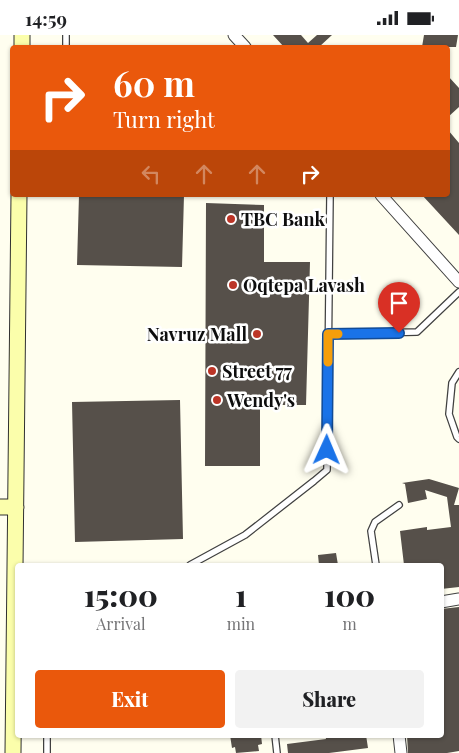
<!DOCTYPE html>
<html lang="en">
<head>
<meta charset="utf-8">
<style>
  body { margin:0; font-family:"Playfair Display",serif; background:#f2f2f2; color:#202124; height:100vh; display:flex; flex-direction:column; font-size:19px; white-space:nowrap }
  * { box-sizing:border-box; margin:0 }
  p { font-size:16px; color:#757577 }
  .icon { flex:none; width:28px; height:28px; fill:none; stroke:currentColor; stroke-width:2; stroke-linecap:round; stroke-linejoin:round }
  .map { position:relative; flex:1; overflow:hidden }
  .side { position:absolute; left:15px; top:528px; width:429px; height:175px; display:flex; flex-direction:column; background:#fff; border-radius:5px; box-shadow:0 1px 4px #0004 }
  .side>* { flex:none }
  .top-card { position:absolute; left:10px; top:10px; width:440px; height:152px; border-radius:5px; box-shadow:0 1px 4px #0004; background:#ea580c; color:#fff; overflow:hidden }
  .pin { position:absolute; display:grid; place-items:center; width:42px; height:42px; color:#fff; margin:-51px -21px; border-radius:50% 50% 50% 0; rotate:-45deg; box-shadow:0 0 5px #0007 }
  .pin .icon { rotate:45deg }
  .me { position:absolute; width:55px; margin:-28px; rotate:1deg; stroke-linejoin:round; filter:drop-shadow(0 0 4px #0008) }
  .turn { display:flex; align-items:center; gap:18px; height:105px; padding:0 20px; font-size:22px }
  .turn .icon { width:65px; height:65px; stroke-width:2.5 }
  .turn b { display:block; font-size:35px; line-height:42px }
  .lanes { display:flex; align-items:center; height:48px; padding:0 20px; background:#0003; justify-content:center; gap:25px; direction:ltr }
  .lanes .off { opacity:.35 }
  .eta { display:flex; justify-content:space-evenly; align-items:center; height:85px; text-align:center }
  .eta b { font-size:30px; font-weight:800; line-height:35px }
  .cta { display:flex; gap:10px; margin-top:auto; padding:10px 20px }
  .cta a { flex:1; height:58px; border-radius:5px; background:#ea580c; color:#fff; font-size:20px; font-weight:800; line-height:58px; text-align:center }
  .cta a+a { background:#f2f2f2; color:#202124 }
  .status { display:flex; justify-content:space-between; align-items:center; height:35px; padding:0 25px; background:#fff; direction:ltr }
  .status svg { height:14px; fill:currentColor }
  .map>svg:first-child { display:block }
</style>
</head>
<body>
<div class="status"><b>14:59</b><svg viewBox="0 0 49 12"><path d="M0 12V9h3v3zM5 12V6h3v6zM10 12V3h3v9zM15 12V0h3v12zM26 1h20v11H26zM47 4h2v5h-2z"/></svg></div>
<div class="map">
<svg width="459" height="718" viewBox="0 0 459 718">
  <rect width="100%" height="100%" fill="#fffeef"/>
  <!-- building -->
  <path fill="#56504a" d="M273 0H301L308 8 317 0H332L319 12H284Z
    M424 0H458L456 12H422Z
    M448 41 459 53V72L448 82Z
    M448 95 459 108V200L422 160H448Z
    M79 160H184L182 232 77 230Z
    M206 168 264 170V227H310L306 370H260V431H205Z
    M180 365 183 504 75 507 72 367Z
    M429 444 459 453 454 470H459V552L441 554V530H404L400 496 427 492V495L451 492 447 462 425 455 427 464 408 468 405 449 402 448Z
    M336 518 338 530H319L318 520Z
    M459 572V716L447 718H408L407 700H441V574Z
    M230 700H261L262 709 258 710 259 716 236 718 235 712 232 713Z
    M325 700H366L368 713 329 718H288L287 709 326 704Z"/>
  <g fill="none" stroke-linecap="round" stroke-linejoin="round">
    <!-- lane casing -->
    <g stroke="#414141" stroke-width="8">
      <path id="lane" d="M66 0V12
        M328 299 417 297 459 257
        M459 337 452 348 449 379 457 402 459 404
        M190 530 245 500 314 446 327 435 330 160
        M376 530 371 496 375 487 399 470
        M47 700V718
        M275 700 277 718"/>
    </g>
    <!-- street casing -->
    <g stroke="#414141" stroke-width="13">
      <path id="street" d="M234 0 245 12
        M381 160 459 247
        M441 567 459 564
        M399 700 401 718"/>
    </g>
    <!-- secondary casing -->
    <g stroke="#303030" stroke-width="17">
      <path id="secondary" d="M22 12V0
        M0 472H16
        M13 718 19 160"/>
    </g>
    <!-- lane -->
    <use href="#lane" stroke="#fff" stroke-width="5.5"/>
    <!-- street -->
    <use href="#street" stroke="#fff" stroke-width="11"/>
    <!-- secondary -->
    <use href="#secondary" stroke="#fbfeab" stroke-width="15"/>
  </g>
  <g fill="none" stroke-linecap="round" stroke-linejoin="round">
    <!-- route casing -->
    <g stroke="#114b97" stroke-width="12">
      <path id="route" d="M327 415 328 299 399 298"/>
    </g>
    <!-- route -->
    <use href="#route" stroke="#1a73e8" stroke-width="9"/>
    <!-- slow -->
    <path stroke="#f59e0b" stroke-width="9" d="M328 327V299H338"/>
  </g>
  <!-- markers -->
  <g fill="#bc3527" stroke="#fff" stroke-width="2">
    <circle cx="231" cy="184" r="5"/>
    <circle cx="233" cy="250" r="5"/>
    <circle cx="257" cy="299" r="5"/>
    <circle cx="212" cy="336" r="5"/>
    <circle cx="217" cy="365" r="5"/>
  </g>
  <g text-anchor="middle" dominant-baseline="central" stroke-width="5" stroke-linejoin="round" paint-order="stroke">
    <!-- poi labels -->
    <g font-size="18" font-weight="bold" fill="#0e0e0e" stroke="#fff" text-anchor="start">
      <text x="241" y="184">TBC Bank</text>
      <text x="243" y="250">Oqtepa Lavash</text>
      <text x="247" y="299" text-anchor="end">Navruz Mall</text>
      <text x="222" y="336">Street 77</text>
      <text x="227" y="365">Wendy's</text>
    </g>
  </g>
</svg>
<div class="pin" style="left:399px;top:298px;background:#d93025"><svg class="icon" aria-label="arrive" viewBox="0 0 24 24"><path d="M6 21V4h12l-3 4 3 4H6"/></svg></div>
<svg class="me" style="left:327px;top:415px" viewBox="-20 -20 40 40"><path d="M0-17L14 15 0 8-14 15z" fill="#1a73e8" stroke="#fff" stroke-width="4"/></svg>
<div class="top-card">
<div class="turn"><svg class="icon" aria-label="right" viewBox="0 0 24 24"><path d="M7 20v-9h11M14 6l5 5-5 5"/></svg><div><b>60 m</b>Turn right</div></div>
<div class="lanes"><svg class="icon off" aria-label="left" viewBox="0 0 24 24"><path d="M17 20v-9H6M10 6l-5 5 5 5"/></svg><svg class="icon off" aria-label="ahead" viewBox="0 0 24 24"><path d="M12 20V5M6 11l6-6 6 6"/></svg><svg class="icon off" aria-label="ahead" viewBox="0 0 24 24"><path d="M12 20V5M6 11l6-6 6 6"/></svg><svg class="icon" aria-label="right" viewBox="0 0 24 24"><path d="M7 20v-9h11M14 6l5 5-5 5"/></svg></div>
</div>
<section class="side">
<div class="eta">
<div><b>15:00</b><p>Arrival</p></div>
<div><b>1</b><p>min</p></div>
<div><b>100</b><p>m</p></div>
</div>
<div class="cta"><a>Exit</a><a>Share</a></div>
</section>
</div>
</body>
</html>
